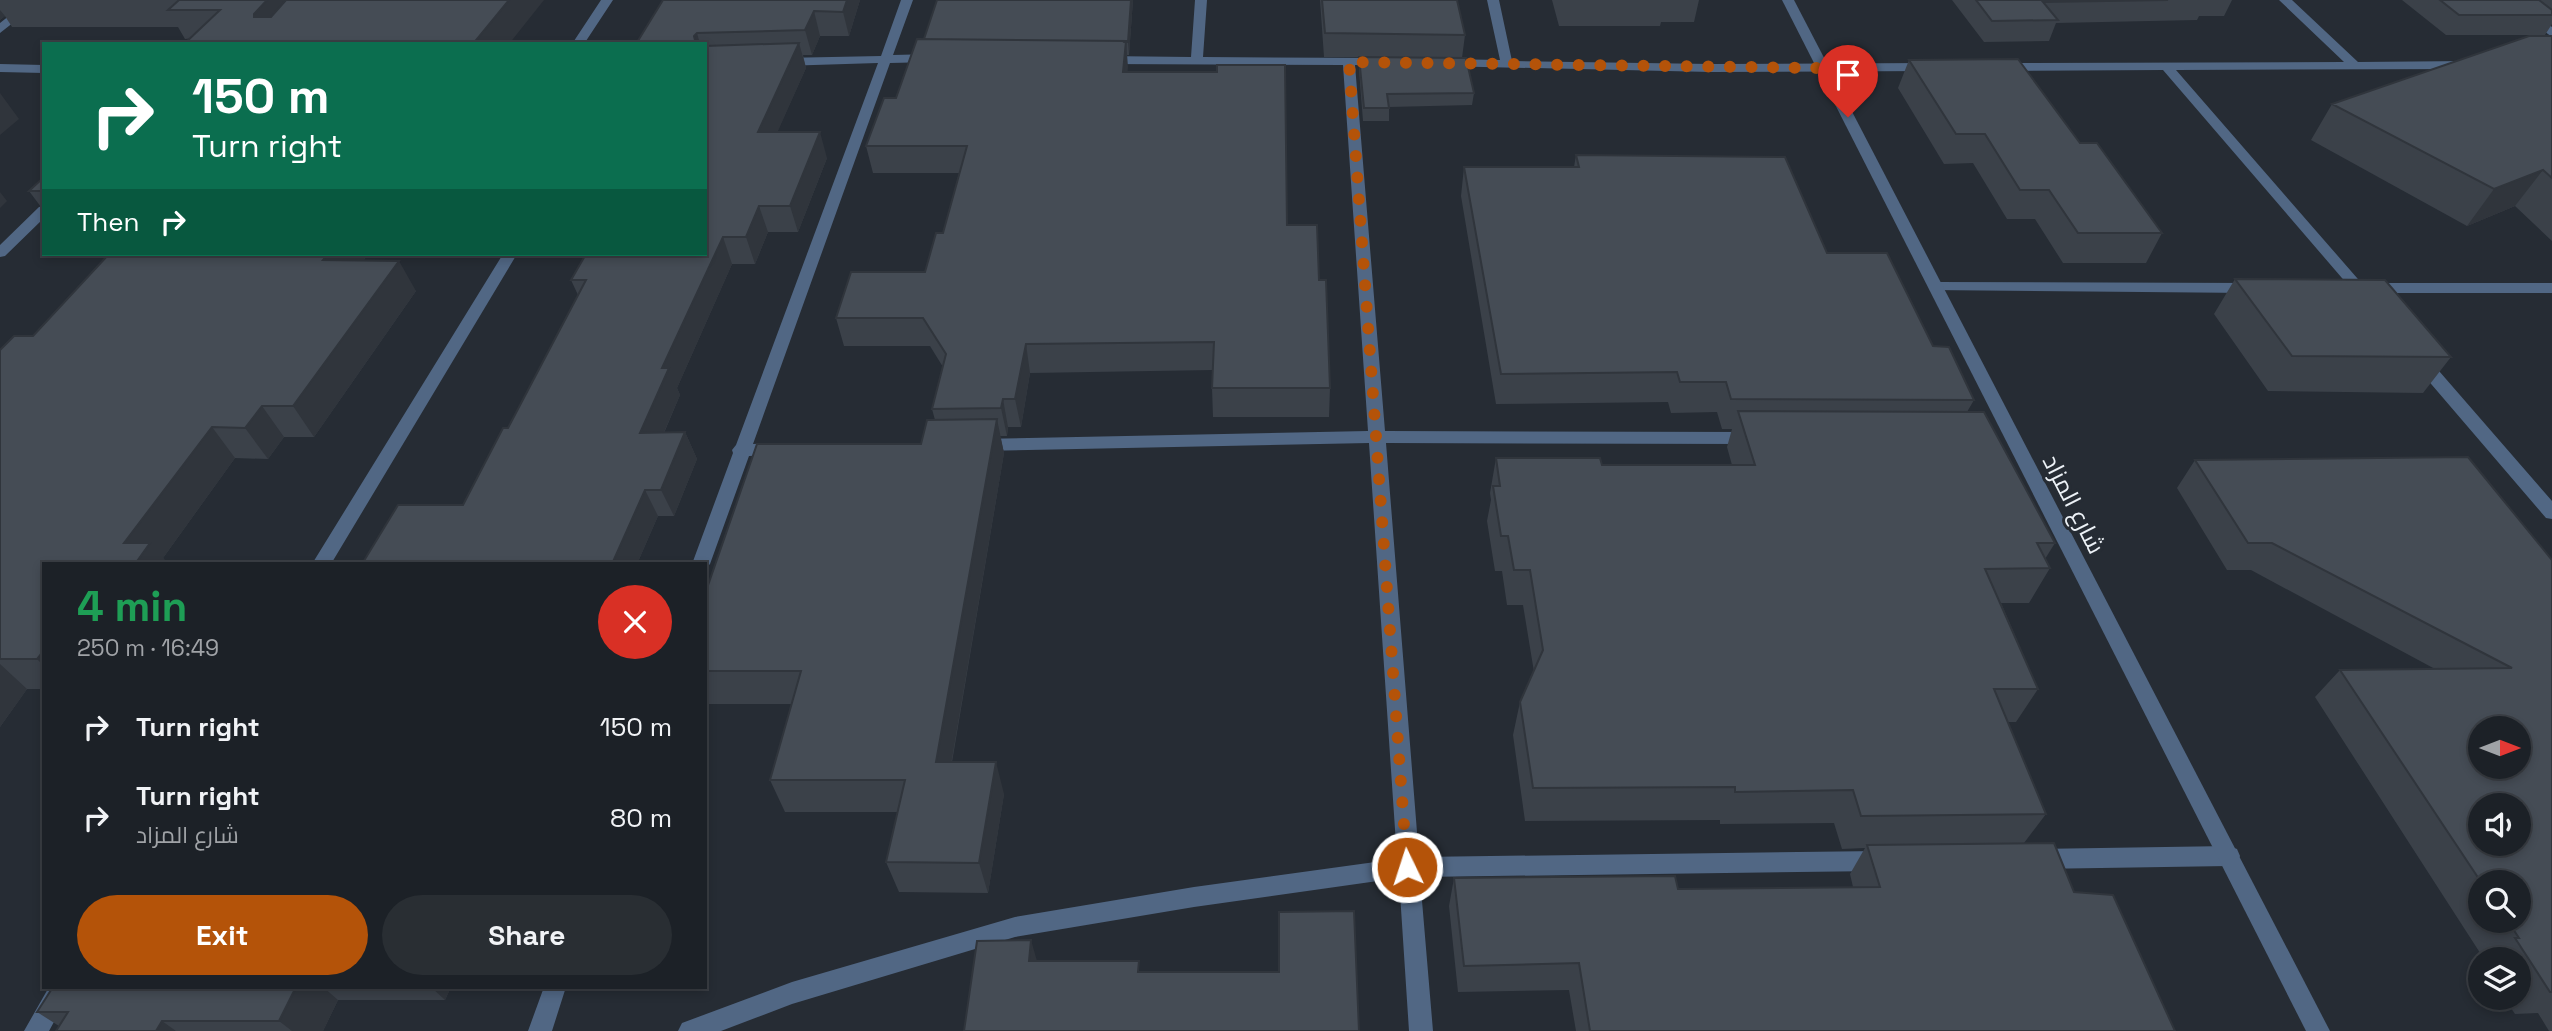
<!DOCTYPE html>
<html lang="en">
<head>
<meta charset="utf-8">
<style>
  body { margin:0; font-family:"Space Grotesk",Cairo,sans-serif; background:#292e33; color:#f1f3f6; height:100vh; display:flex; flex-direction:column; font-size:26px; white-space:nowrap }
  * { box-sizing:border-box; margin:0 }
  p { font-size:23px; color:#a0a3a7 }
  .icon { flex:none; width:38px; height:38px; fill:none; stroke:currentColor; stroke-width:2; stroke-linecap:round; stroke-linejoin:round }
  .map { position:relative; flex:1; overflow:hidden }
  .sheet { position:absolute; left:42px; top:562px; width:665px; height:427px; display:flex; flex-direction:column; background:#1c2127; border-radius:0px; box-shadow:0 4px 10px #0003,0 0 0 2px #3a3e44 }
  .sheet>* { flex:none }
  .top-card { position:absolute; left:42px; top:42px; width:665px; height:214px; border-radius:0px; box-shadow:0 4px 10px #0003,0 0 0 2px #3a3e44; background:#0b6e4f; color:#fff; overflow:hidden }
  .needle { width:46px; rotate:90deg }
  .controls { position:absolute; left:2468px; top:716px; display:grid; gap:14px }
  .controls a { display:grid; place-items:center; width:63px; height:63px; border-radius:50%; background:#1c2127; box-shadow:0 4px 10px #0003,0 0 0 2px #3a3e44; font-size:35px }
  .pin { position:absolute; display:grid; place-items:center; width:60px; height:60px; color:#fff; margin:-72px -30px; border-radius:50% 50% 50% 0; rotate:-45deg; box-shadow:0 0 7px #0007 }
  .pin .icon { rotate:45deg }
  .me { position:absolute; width:77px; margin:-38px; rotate:356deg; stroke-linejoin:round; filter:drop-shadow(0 0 5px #0008) }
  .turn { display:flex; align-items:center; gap:24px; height:147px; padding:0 35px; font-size:32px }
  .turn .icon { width:91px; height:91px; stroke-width:2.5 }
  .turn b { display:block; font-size:49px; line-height:60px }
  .then { display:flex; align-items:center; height:66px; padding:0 35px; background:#0003; gap:14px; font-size:26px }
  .round { display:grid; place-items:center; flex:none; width:74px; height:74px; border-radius:37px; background:#292e33 }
  .overview { display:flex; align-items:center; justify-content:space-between; height:119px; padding:0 35px }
  h1 { font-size:42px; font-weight:700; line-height:52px; color:#1e9e55 }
  .primary-button { display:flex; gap:14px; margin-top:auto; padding:14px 35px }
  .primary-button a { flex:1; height:80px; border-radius:42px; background:#b45309; color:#fff; font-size:28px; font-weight:700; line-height:80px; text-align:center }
  .primary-button a+a { background:#292e33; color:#f1f3f6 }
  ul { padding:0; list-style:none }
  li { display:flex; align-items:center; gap:21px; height:91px; padding:0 35px }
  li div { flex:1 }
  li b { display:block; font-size:26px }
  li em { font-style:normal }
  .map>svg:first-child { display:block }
</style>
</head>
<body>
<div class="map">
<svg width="2552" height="1031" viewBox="0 0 2552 1031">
  <rect width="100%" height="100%" fill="#262c34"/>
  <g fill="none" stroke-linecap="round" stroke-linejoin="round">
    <!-- minor -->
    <path fill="#516784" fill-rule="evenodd" d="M29 0H42L0 33V23Z
      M601 0H613L584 44H572Z
      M901 0H913L893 55 933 54 939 58 933 62 890 63 753 444 778 443 786 449 778 455 749 456 710 564 705 569V564H692L733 453 732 450 736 445 878 63 782 66 776 62 782 58 881 56Z
      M1195 0H1207L1203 57 1381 58 1387 62 1381 66 1355 65 1385 431 1751 432 1759 438 1751 444 1386 443 1419 857 1879 851 1887 854 1890 861 1887 868 1879 871 1420 877 1433 1031H1409L1399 878 1194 907 1015 937 792 1004 721 1031H678L682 1023 792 982 1015 917 1194 887 1397 859 1369 443 978 451 970 445 978 439 1368 431 1343 65 1104 64 1098 60 1104 56 1191 57Z
      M1487 0H1499L1512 61 1711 64 1930 63 1936 67 1930 71 1711 72 1440 66V60L1444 59 1500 60Z
      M2279 0H2292L2358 62 2469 61 2475 65 2469 69 2176 70 2364 286 2370 283H2552V293H2370L2372 296 2370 299H2360L2163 70 2000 71 1994 67 2000 63 2344 62Z
      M2503 0H2516L2552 27V37Z
      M0 64 44 65V73L0 72Z
      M44 206V218L5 256 0 257V245L39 207Z
      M503 254H517L331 564H312Z
      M1935 282 2251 283 2258 288 2251 293 1930 290V284Z
      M2420 355 2426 356 2552 501V519L2546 518 2414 364 2412 360 2414 356Z
      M2229 846 2237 849 2240 856 2237 863 2229 866 2036 869 2028 866 2025 859 2028 852 2036 849Z
      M49 987H73L49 1031H24Z
      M544 987H566L552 1031H528Z"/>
    <!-- tertiary -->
    <path fill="#516784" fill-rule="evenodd" d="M1782 0H1794L2330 1031H2306Z"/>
  </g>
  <!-- wall -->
  <path fill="#3b4149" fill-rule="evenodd" d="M0 0H544L185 39 178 27H12L5 16 0 20Z
    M663 0H860L849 36H820L812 55H803L806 68 777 132 827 158 798 232H768L755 264H732L677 388 680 395 664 433 685 432 697 459 674 516H658L637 564H362L463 505 508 428 578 295 571 280 585 256H535L534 254H705V44H636Z
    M1133 0 1129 55H1127V72L1287 225 1319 280 1330 388 1329 417H1213L1212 388 1213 370 1030 373 1021 427H1008L1007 436H1000L1004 453 952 762 1004 794 988 893 899 892 886 862 898 812H785L770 780 792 704H705V594L921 444 935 420 932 409 943 367 930 346H844L836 318 925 272 943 233 959 173H873L866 146 896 98 924 39Z
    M1320 0H1457L1465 35 1462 58 1474 93 1472 105 1389 107V121H1363L1359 70V57H1324Z
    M1552 0H1699L1694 22H1661L1660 26H1559Z
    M1952 0H2232L2224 16H2199L2197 20 2056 23 2049 41 1984 42Z
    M2402 0H2552V24L2545 35H2446Z
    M2552 36V241L2515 206 2467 226 2311 140 2332 104Z
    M1909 60 2080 143 2162 233 2146 263H2063L2035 219H2007L1973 163 1944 164 1898 88Z
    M1576 155 1827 253 1933 346 1974 400 1967 412 2055 543 2045 559 2050 568 2029 603H2001L2038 689 2016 722H2008L2046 814 2024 843 2074 892 2175 1031H1576L1569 990 1458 992 1449 906 1454 878 1678 889 1853 887 1850 874 1865 848 1842 849 1834 823 1720 824V820L1525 821 1513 735 1520 702 1534 672 1523 605H1507L1502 571H1495L1487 521 1491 500 1490 493 1496 458 1602 465H1732L1727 447 1732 429H1722L1717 412 1671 413 1668 402 1496 404 1461 196 1464 167H1574Z
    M44 177V211L29 191Z
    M109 254H368L364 260 416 291 314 437H284L268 459 235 458 163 558 168 564H44V689H27L0 727V350L33 336Z
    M2235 279 2451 357 2423 393 2268 391 2214 314Z
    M2195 460 2552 560V1031H2549L2538 1013 2515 1014 2504 998H2518V959H2484L2315 697 2340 670 2435 669 2251 570H2227L2177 488ZM2480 882H2518V920H2480Z
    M53 987H451L445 1000H338L323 1031H56L59 1026 37 1012Z"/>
  <!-- shaded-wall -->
  <path fill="#30353c" d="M267 0H309L270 44 254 17V14Z
    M509 0H544L509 44H473Z
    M847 0H860L849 36 843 12Z
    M1131 0H1133L1129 55 1128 42Z
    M0 10 5 16 0 20Z
    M814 11 820 36 812 55 805 30Z
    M697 33 700 44H696L694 36Z
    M1126 41 1128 67 1125 99 1123 72Z
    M799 43 806 68 766 158 758 132Z
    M0 93 19 119 0 135Z
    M820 132 827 158 798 232 790 206Z
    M2543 170 2515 206 2467 226 2494 189Z
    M0 192 7 201 0 208Z
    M759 206 768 232 755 264 746 237Z
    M723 237 732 264 677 388 680 395 652 460 640 433 662 368Z
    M328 254H368L341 291 323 260Z
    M399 261 416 291 314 437 293 406Z
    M1026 344 1030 373 1021 427 1015 399Z
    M1003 399 1008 427 1007 436 1001 408Z
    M262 406 284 437 268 459 245 428Z
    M997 419 1004 453 946 794 936 762Z
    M212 427 235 458 163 558 168 564H135L124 543Z
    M685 432 697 459 674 516 661 490Z
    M645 490 658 516 637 564H612Z
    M44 650V666L37 659Z
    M0 664 27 689 0 727Z
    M996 762 1004 794 988 893 979 863Z
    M1031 940 1039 968 1029 961Z
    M296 987H323L338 1000 323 1031H292L279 1021Z
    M431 987H451L445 1000Z
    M162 1021 176 1031H156Z"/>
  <!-- building -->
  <path fill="#454c55" stroke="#30353c" stroke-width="2" fill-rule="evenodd" d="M179 0H267L254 14V17H271L286 0H509L473 44H184L220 10H168Z
    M663 0H847L843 12 814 11 805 30 697 33 694 36 696 44H636Z
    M937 0H1131L1128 42H1125L1126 41 924 39Z
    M1322 0H1457L1465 35 1325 33Z
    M1976 0H2168L2043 2 2058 20 1992 21Z
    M2440 0H2539L2552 10V15H2459Z
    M2529 36H2552V178L2543 170 2494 189 2332 104Z
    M917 39 1126 41 1123 72H1217V65H1285L1287 225H1317L1319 280H1326L1330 388H1212L1214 342 1026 344 1015 399H1003L1001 408 932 409 946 354 923 318H836L851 272H925L936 233H943L967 146H866L884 98H896Z
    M799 43 758 132H820L790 206H759L746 237H723L662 368H669L640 433 685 432 661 490H645L612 564H362L398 505H463L503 428H508L586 280H571L586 254H705V46Z
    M1359 57 1466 58 1474 93 1387 94 1389 108H1364Z
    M2018 59 2080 143H2097L2162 233H2078L2049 190H2020L1985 134H1956L1909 60Z
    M1576 155 1785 157 1827 253H1887L1933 346 1949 347 1974 400 1731 399 1726 382H1680L1677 372 1501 374 1464 167H1579Z
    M44 177V191H29Z
    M109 254H328L323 260 399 261 293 406H262L245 428 212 427 124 543H150L135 564H44V650L37 659H0V350L14 336H33Z
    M2235 279 2385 280 2451 357 2292 356Z
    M1738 411 1984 412 2055 543H2037L2050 568 1985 569 2038 689H1994L2046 814 1861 816 1853 790 1735 792V787L1533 788 1520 702 1543 650 1530 570H1514L1508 536H1501L1493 486H1500L1496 458H1600L1602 465H1755Z
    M997 419 936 762H996L979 863 886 862 905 780H770L801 671H705V594L757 444H921L927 420Z
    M2468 457 2552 560V992H2550L2515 938H2519L2507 920H2518V882H2481L2340 670 2512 668 2272 543H2248L2195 460ZM2480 728H2518V766H2480ZM2480 805H2518V844H2480Z
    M2054 843 2074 892 2113 895 2175 1031H1590L1579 963 1464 966 1454 878 1675 876 1678 889 1880 887 1867 845Z
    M1354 911 1359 1031H964L977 941 1031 940 1029 961H1139L1138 972H1279V912Z
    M53 987H296L279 1021H162L156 1031H56L68 1012H37Z"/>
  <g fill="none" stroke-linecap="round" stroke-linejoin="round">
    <!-- route -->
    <path stroke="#b45309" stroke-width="12" stroke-dasharray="0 21.6" d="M1407 867 1349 62 1822 68 1848 117"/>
  </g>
  <g text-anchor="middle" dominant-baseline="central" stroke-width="6" stroke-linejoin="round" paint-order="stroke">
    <!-- street labels -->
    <g font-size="24" fill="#edf2f7" stroke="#262c34">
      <text transform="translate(2074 504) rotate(63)">شارع المزاد</text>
    </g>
  </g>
</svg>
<div class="controls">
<a><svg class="needle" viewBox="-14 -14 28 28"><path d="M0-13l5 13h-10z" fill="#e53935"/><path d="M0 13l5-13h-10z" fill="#a0a3a7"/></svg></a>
<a><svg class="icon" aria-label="sound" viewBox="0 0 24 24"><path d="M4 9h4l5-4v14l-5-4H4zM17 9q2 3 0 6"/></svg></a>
<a><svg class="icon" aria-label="search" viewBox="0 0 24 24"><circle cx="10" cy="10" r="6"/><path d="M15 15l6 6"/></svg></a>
<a><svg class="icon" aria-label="layers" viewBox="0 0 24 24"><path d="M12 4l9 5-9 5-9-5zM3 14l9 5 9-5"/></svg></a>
</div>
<div class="pin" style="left:1848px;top:117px;background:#d93025"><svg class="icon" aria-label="arrive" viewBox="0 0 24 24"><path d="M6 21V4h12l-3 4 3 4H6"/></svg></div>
<svg class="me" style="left:1407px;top:867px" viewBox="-20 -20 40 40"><circle r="17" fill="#b45309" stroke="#fff" stroke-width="3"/><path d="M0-11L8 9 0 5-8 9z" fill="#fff"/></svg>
<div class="top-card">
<div class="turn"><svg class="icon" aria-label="right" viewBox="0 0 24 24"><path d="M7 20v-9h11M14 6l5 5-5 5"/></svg><div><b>150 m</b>Turn right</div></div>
<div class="then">Then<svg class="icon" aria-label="right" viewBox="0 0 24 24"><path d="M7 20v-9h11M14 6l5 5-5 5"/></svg></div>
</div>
<section class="sheet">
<div class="overview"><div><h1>4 min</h1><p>250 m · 16:49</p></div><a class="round" style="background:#d93025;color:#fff"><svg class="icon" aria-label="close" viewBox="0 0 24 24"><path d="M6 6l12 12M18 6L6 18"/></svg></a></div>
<ul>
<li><svg class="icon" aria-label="right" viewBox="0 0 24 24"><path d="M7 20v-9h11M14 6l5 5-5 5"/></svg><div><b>Turn right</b></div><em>150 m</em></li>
<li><svg class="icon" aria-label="right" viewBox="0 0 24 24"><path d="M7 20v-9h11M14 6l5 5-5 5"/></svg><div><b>Turn right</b><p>شارع المزاد</p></div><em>80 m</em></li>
</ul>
<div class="primary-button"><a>Exit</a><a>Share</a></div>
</section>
</div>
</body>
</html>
